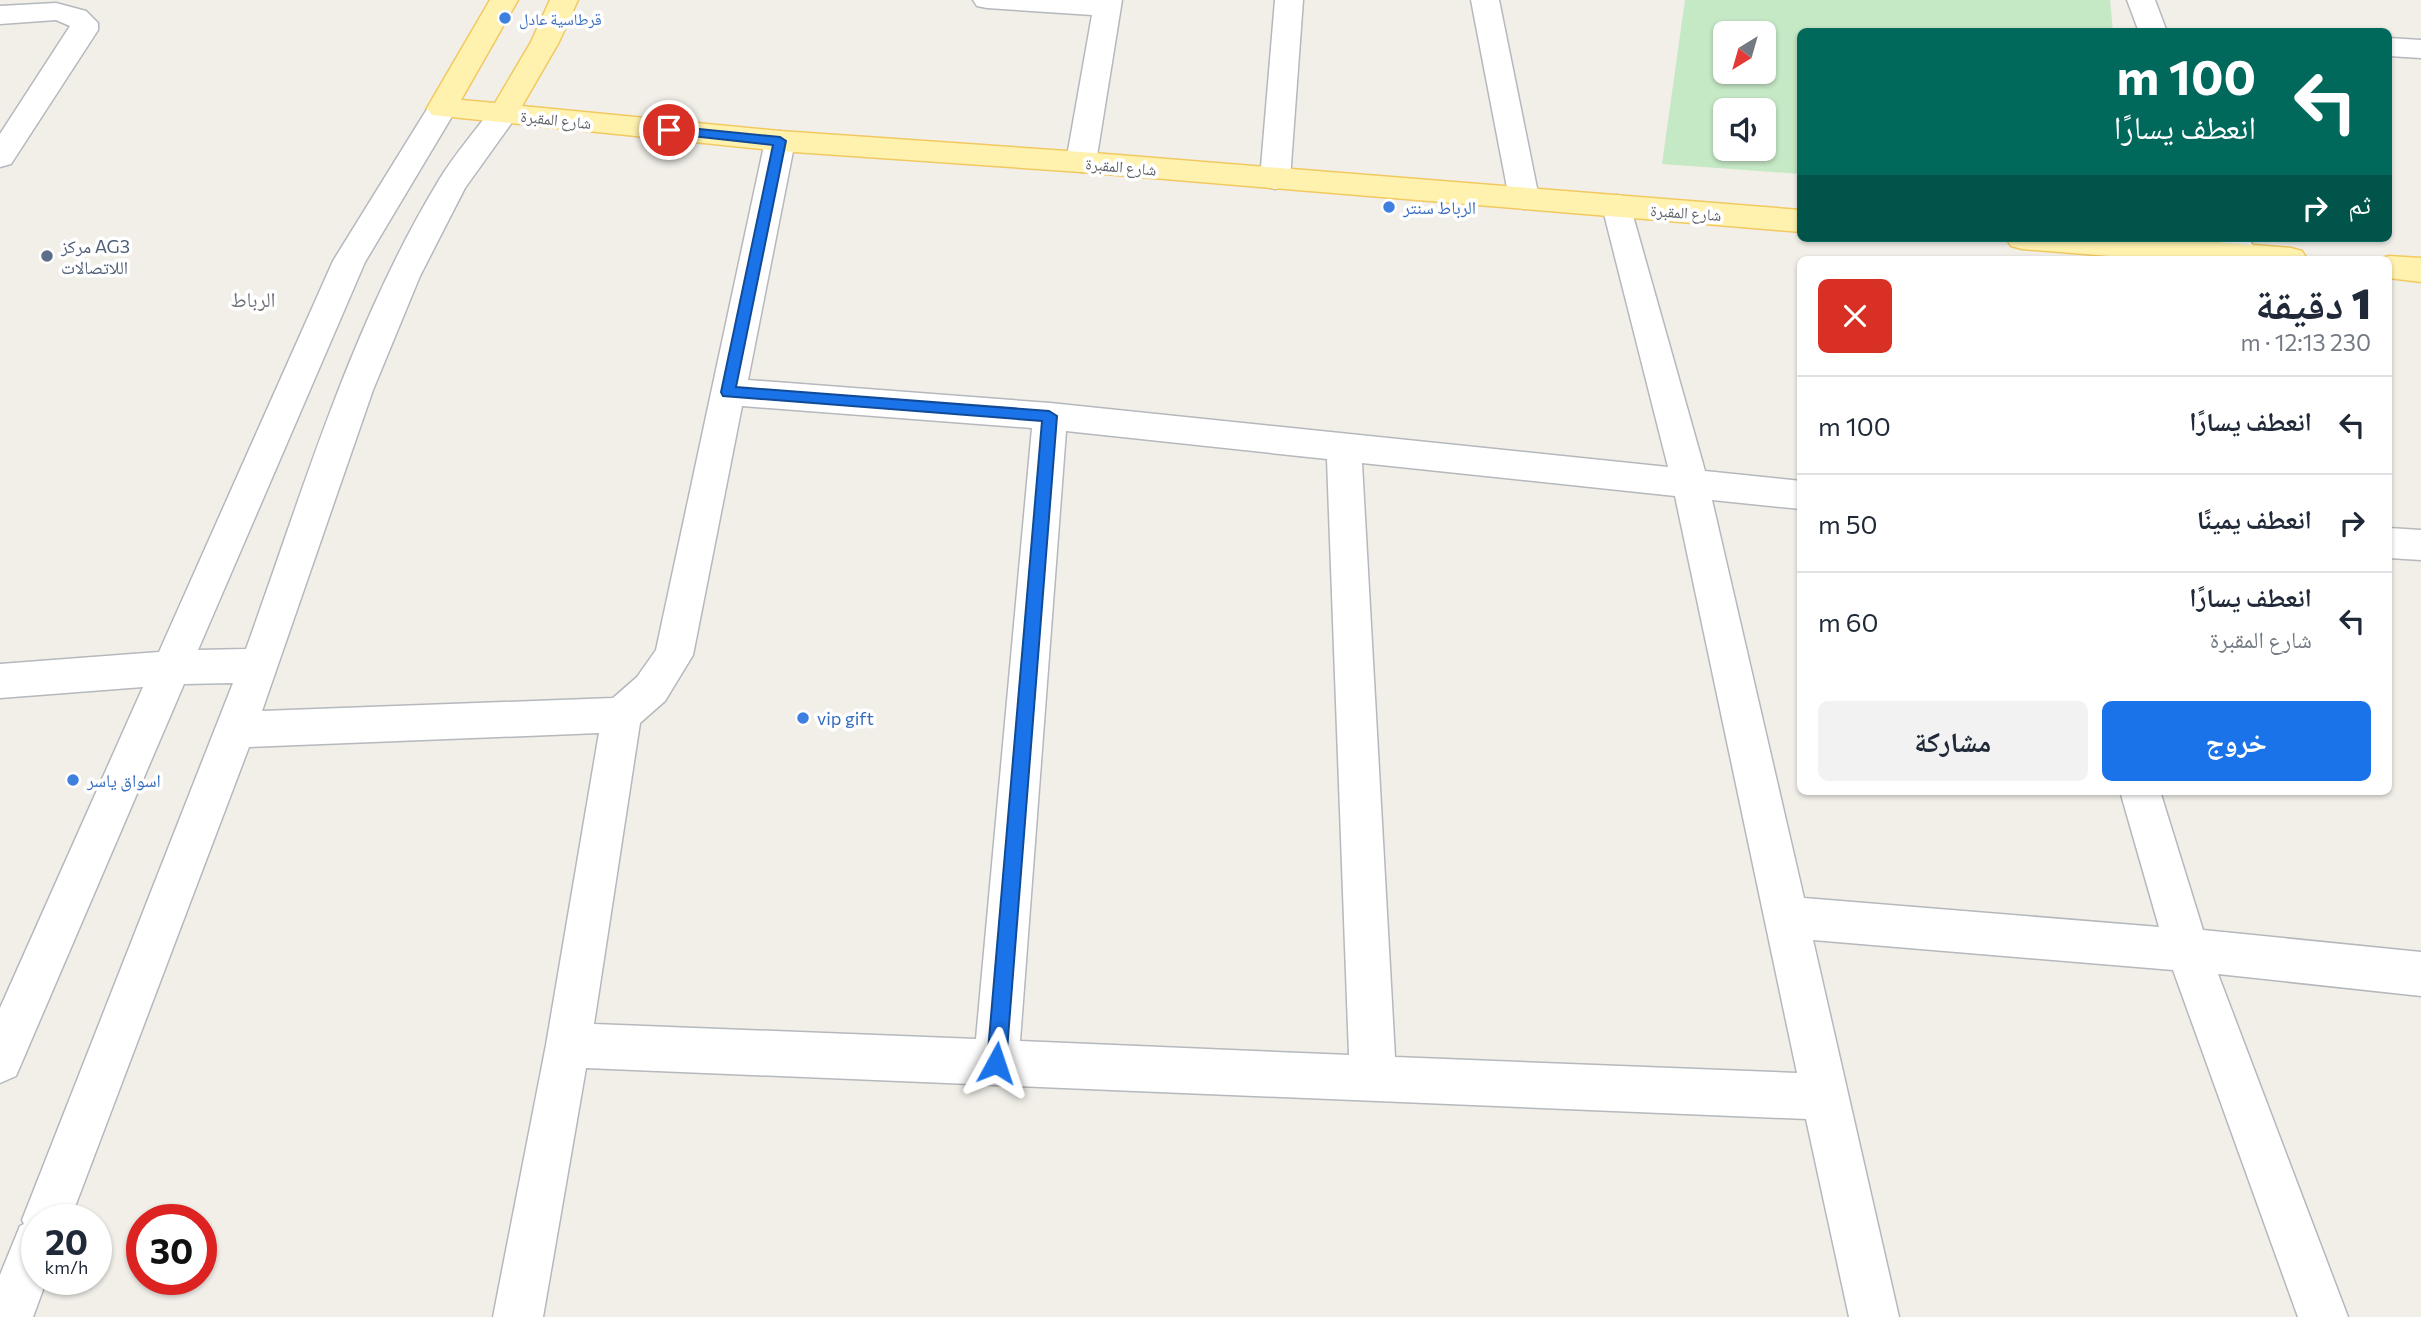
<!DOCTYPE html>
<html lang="ar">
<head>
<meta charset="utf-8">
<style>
  body { margin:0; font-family:Commissioner,"Noto Naskh Arabic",sans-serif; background:#f2f2f3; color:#1f2937; direction:rtl; height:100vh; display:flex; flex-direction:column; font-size:26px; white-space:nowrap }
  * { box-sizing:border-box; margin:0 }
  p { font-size:23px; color:#747a83 }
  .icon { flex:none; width:38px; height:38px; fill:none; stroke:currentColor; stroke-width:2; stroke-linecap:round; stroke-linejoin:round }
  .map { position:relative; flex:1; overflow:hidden; direction:ltr }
  .sheet { position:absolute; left:1797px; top:256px; width:595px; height:539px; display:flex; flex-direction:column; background:#fff; border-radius:10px; box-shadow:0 2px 5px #0004; direction:rtl }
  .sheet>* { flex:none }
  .banner { position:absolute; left:1797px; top:28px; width:595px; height:214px; border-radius:10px; box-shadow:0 2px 5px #0004; direction:rtl; background:#00695c; color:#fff; overflow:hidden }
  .needle { width:46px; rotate:217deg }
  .tools { position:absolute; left:1713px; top:21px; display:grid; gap:14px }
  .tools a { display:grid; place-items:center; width:63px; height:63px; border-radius:10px; background:#fff; box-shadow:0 2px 5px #0004; font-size:35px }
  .speed { position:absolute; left:21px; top:1204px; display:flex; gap:14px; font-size:35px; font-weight:700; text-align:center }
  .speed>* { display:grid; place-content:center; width:91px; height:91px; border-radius:50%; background:#fff; box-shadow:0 2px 5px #0004; line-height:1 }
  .speed small { font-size:18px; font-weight:400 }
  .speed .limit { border:10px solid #d22; background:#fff; color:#111 }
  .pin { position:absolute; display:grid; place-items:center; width:60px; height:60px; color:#fff; margin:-30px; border:4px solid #fff; border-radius:50%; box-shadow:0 2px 7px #0007 }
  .me { position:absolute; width:77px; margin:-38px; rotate:5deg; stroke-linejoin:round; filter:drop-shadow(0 0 5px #0008) }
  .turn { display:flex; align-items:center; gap:24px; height:147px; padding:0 21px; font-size:32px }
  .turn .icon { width:91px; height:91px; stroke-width:2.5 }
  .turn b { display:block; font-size:49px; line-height:60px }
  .then { display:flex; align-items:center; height:66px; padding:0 21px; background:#0003; gap:14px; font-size:26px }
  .round { display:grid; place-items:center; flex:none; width:74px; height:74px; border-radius:10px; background:#f2f2f3 }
  .headline { display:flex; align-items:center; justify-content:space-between; height:119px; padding:0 21px }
  h1 { font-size:42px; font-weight:800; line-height:52px }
  .primary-button { display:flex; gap:14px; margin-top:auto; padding:14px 21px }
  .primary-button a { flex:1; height:80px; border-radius:10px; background:#1a73e8; color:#fff; font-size:28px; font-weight:800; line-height:80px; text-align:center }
  .primary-button a+a { background:#f2f2f3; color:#1f2937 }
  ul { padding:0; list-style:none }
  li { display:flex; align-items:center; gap:21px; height:98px; padding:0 21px; border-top:2px solid #e0e1e3 }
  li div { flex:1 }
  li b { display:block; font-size:26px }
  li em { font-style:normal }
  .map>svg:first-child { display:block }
</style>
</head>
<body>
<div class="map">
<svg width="2421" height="1317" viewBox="0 0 2421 1317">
  <rect width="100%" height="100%" fill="#f1efe8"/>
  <!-- green -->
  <path fill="#c5e8c5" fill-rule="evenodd" d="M1685 0H2110L2113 31 1801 32V174L1662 164ZM1726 33H1764V72H1726ZM1726 110H1764V149H1726Z"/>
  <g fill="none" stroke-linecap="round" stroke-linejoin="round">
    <!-- minor casing -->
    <g stroke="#b5b8bc" stroke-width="3">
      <path id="minor" d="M973 0H1122L1096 162 1092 169 1081 172 1070 169 1066 162 1092 15 987 8 977 6Z
        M1275 0H1303L1290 179 1286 186 1275 189 1264 186 1260 179Z
        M1471 0H1499L1539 198 1535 206 1524 209 1513 206 1509 198Z
        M2127 0H2155L2167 32H2139Z
        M56 3 86 11 98 23V30L11 164 0 167V134L70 26 56 20 0 24V6Z
        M2389 38 2421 40V58L2389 56Z
        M442 98 452 101 457 108 365 262 198 650 246 649C303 491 351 325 439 180 454 155 475 131 493 107L503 104 513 107 518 114 465 188 420 276 373 390 262 711 613 698 637 677 656 650 765 141 769 134 780 131 791 134 795 141 748 380 1050 403 1668 467 1602 206 1606 198 1617 195 1628 198 1705 471 1801 481V509L1712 500 1804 898 2159 927 2120 791H2160L2203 930 2421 952V996L2218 974 2348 1317H2298L2173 970 1813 940 1899 1317H1849L1806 1119 586 1068 543 1317H493L546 1045 599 733 249 747 70 1220H37V1279H47L33 1317H0V1275L20 1226 24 1224 22 1220 233 683 184 684 16 1076 0 1083V1008L143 687 0 698V664L159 652 333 261 432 101ZM742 406 1032 428 976 1039 594 1024 640 723 665 701 693 655ZM1066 431 1327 459 1349 1055 1020 1041ZM1362 463 1675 496 1797 1073 1395 1057Z
        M2217 238H2249L2257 255 2255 259H2227Z
        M2389 528 2421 530V560L2389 558Z"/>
    </g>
    <!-- major casing -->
    <g stroke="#f2c960" stroke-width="3">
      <path id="major" d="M490 0H518L461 100 495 103 531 42 550 0H578L559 42 522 106 780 131 1081 152 1801 210V232L1081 172 780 151 432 115 427 108Z
        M2006 238H2166L2291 248 2302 251 2307 259H2147L2022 249 2011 246Z
        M2389 256 2421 258V282L2389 278V259H2378Z"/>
    </g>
    <!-- minor -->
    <use href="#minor" fill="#fff" fill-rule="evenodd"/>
    <!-- major -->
    <use href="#major" fill="#fff2af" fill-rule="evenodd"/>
  </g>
  <!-- route -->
  <path fill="#1a73e8" stroke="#114b97" stroke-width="2" d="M669 126 780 137 786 141 736 387 1049 411 1057 416 1006 1063 1003 1070 996 1073 990 1070 987 1063 1042 421 723 396 721 392 773 145 665 133 663 130Z"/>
  <!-- markers -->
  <g fill="#3f7fe0" stroke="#fff" stroke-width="2.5">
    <circle cx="505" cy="18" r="7"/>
    <circle cx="1389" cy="207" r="7"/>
    <circle cx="803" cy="718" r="7"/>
    <circle cx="73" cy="780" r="7"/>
  </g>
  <circle fill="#5c6f8a" stroke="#fff" stroke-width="2.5" cx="47" cy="256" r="7"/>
  <g text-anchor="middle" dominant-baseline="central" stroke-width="7" stroke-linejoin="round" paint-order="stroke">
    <!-- far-shop labels -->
    <g font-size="16" fill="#366cbe" stroke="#fff" text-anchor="start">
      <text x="519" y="18">قرطاسية عادل</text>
    </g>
    <!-- far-street labels -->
    <g font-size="16" fill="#5f6368" stroke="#fff">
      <text transform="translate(556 119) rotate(6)">شارع المقبرة</text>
      <text transform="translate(1121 166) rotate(5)">شارع المقبرة</text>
      <text transform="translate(1686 212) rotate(4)">شارع المقبرة</text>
    </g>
    <!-- shop labels -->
    <g font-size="18" fill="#366cbe" stroke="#fff" text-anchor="start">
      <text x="1403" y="207">الرباط سنتر</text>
      <text x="817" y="718">vip gift</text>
      <text x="87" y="780">اسواق ياسر</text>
    </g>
    <!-- service labels -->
    <g font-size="18" fill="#4e5e75" stroke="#fff" text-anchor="start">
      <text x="61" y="246">مركز AG3<tspan x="61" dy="21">اللاتصالات</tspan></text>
    </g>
    <!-- quarter labels -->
    <g font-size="21" fill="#70757a" stroke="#fff">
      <text x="253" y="298">الرباط</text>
    </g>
  </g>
</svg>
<div class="tools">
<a><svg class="needle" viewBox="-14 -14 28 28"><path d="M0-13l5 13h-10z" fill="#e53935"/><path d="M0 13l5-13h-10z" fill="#747a83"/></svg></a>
<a><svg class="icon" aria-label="sound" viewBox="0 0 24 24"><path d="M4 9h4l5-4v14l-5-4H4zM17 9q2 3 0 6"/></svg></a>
</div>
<div class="speed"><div>20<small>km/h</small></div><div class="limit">30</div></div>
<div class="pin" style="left:669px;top:130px;background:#d93025"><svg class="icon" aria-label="arrive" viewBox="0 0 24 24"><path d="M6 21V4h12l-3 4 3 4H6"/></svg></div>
<svg class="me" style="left:996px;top:1063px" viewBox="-20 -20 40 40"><path d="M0-17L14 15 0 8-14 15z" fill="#1a73e8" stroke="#fff" stroke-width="4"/></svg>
<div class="banner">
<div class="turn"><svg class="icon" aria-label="left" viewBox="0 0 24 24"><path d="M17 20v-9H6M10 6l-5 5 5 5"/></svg><div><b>100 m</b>انعطف يسارًا</div></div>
<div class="then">ثم<svg class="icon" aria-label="right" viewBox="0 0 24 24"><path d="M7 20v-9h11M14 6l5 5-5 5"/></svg></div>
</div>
<section class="sheet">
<div class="headline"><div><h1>1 دقيقة</h1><p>230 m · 12:13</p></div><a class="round" style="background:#d93025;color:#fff"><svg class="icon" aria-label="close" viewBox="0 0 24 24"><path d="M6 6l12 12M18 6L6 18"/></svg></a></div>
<ul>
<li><svg class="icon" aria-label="left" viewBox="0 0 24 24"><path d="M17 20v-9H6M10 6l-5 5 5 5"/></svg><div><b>انعطف يسارًا</b></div><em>100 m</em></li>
<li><svg class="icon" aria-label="right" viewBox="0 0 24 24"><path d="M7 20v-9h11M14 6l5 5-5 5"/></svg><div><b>انعطف يمينًا</b></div><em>50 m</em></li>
<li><svg class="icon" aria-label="left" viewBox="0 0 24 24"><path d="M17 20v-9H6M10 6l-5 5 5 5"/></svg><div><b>انعطف يسارًا</b><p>شارع المقبرة</p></div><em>60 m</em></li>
</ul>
<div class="primary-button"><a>خروج</a><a>مشاركة</a></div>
</section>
</div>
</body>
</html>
